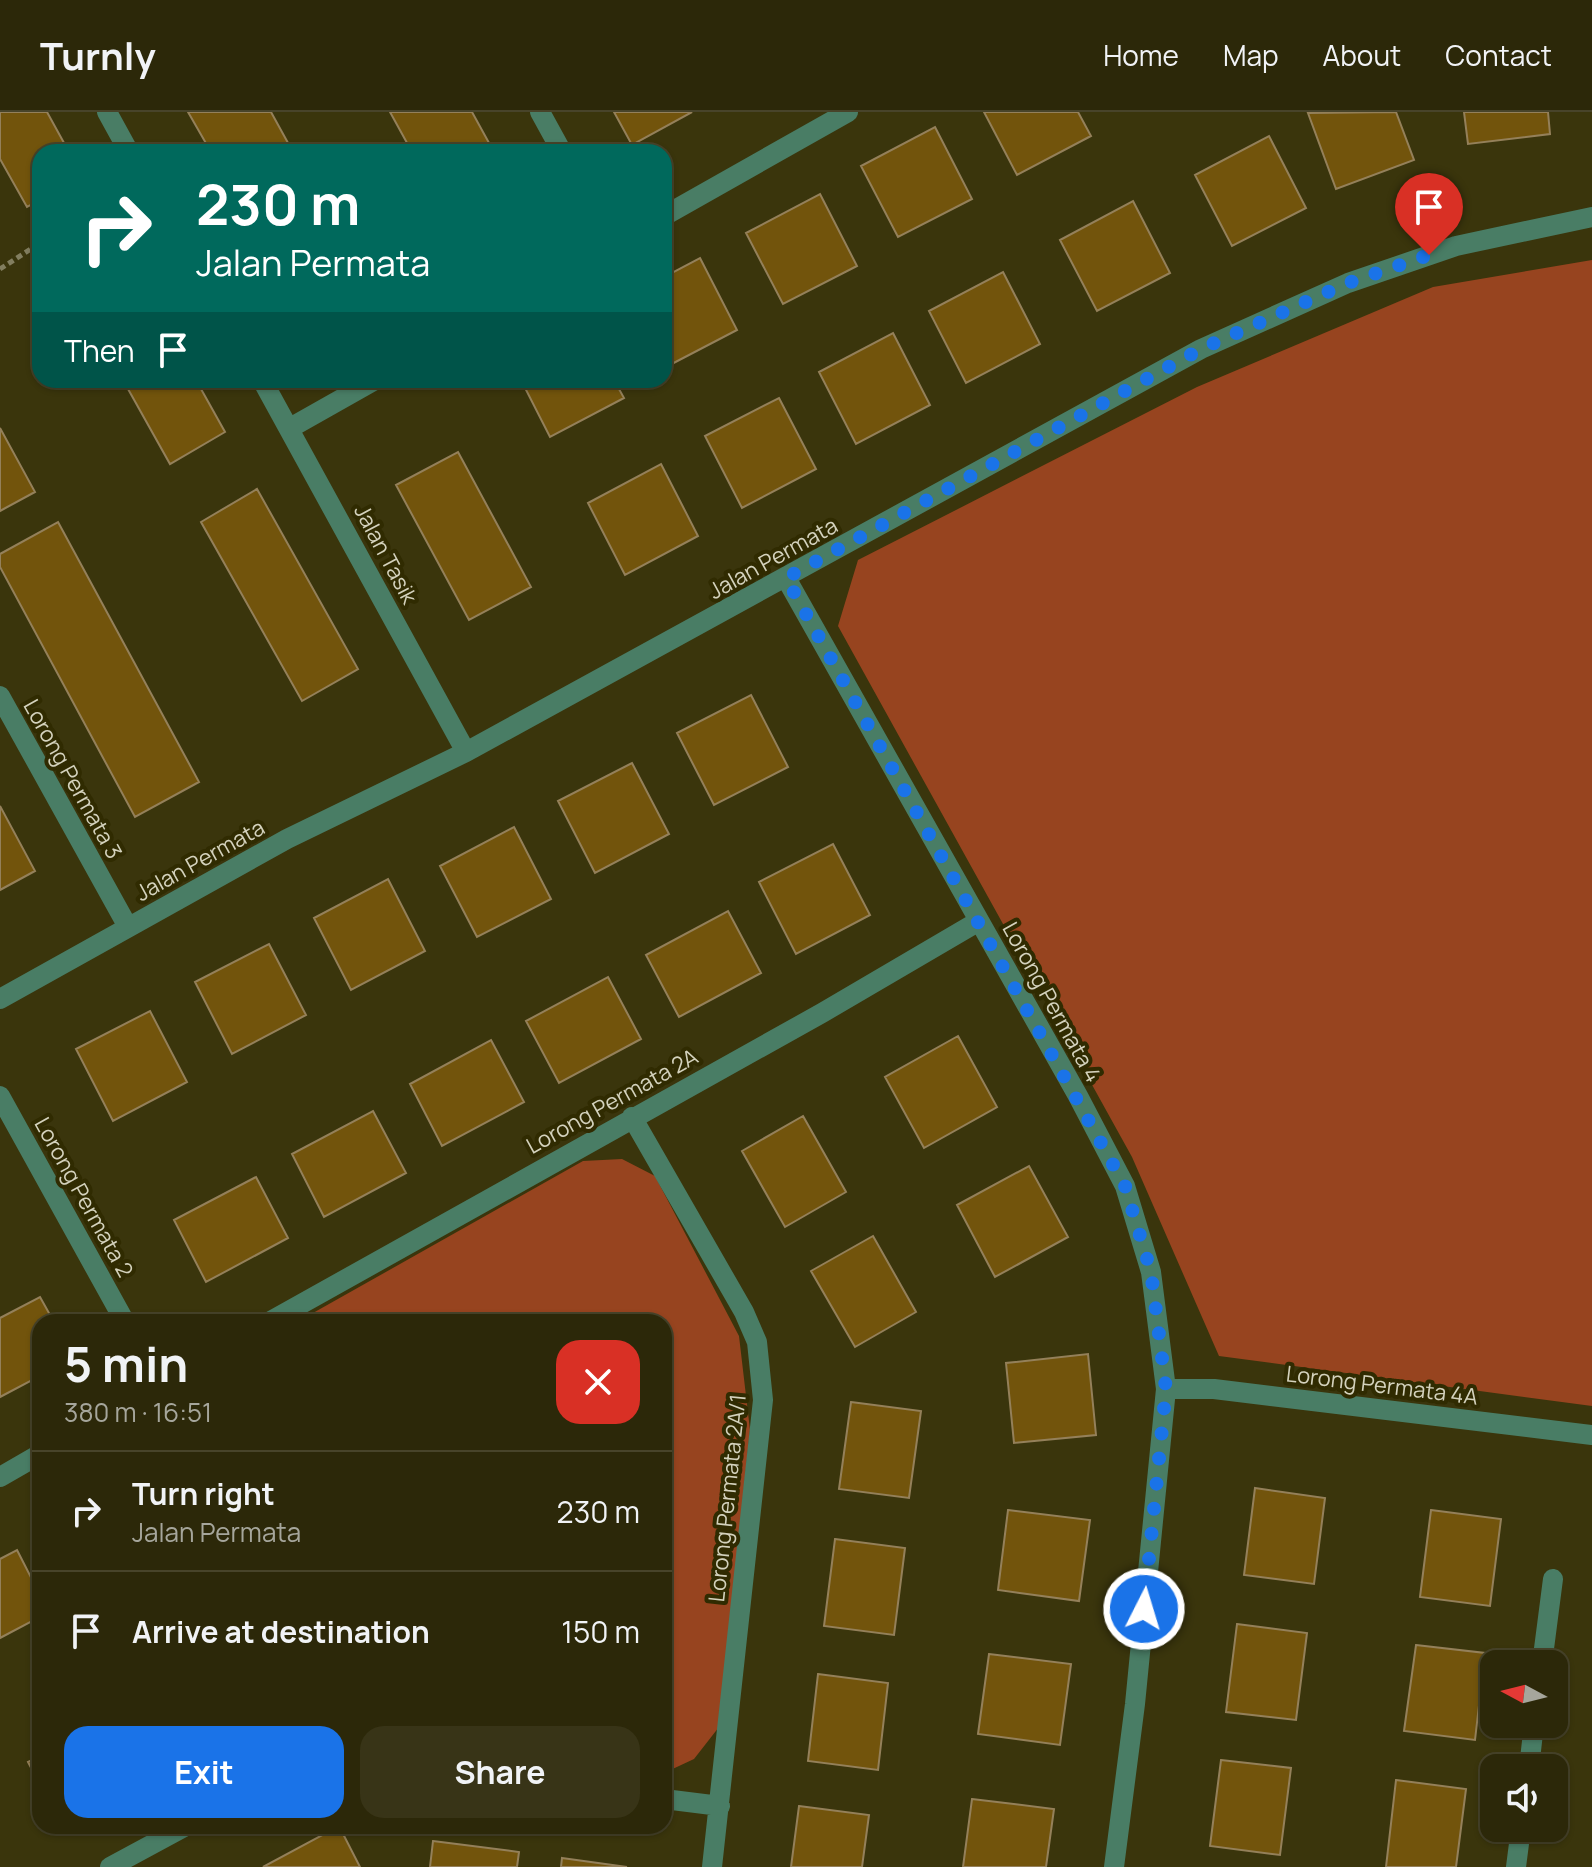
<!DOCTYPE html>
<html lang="en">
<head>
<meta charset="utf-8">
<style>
  body { margin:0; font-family:Manrope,sans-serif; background:#383417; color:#f1f3f6; height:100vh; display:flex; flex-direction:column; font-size:30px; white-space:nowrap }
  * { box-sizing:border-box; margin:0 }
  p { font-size:26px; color:#a6a69c }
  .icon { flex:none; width:44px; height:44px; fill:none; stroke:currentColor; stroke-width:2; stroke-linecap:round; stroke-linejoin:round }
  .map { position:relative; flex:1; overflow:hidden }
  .drawer { position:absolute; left:32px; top:1202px; width:640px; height:520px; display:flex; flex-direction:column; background:#2c2809; border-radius:24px; box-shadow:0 2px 6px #0004,0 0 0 2px #48442a }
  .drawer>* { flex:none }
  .banner { position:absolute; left:32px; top:32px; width:640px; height:244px; border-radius:24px; box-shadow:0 2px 6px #0004,0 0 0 2px #48442a; background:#00695c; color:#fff; overflow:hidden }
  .needle { width:52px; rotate:277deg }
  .tools { position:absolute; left:1480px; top:1538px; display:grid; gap:16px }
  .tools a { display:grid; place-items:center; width:88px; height:88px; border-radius:16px; background:#2c2809; box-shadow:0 2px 6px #0004,0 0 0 2px #48442a; font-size:40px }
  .pin { position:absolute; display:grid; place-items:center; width:68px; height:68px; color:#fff; margin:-82px -34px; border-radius:50% 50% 50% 0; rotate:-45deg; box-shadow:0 0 8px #0007 }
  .pin .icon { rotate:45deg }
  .me { position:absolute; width:88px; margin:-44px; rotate:5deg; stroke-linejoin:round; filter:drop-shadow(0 0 6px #0008) }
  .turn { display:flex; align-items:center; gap:28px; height:168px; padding:0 32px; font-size:36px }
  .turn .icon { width:104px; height:104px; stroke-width:2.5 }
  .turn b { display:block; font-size:56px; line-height:68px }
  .then { display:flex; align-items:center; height:76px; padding:0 32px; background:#0003; gap:16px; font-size:30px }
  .round { display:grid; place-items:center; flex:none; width:84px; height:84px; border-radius:24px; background:#383417 }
  .summary { display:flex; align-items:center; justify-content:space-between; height:136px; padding:0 32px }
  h1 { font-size:48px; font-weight:700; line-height:60px }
  .button { display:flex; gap:16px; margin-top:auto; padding:16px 32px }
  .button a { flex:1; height:92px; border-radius:24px; background:#1a73e8; color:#fff; font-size:32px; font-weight:700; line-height:92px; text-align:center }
  .button a+a { background:#383417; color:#f1f3f6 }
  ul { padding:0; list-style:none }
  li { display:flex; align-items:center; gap:24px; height:120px; padding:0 32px; border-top:2px solid #48442a }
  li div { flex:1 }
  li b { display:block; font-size:30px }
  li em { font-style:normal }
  header { display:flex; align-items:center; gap:48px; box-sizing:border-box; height:112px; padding:0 40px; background:#2c2809; border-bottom:2px solid #48442a }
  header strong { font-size:38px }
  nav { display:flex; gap:44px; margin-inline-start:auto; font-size:28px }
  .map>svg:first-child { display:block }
</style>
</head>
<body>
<header>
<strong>Turnly</strong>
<nav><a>Home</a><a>Map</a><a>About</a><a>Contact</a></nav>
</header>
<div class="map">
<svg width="1592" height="1755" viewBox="0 0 1592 1755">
  <rect width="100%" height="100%" fill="#3a350c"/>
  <!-- forest -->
  <path fill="#97441f" d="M1592 148V1294L1219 1244 1132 1045 838 514 858 448 1197 275 1433 175Z
    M622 1047 655 1064 739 1224 750 1318 719 1615 694 1647 664 1661V1210H297L583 1049Z"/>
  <!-- building -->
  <path fill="#72540c" stroke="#94805a" stroke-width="2" d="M0 0H47L69 40H40V88L27 95 0 47Z
    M188 0H271L293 40H211Z
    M390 0H472L494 40H412Z
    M614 0H692L632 33Z
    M984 0H1078L1091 24 1017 63Z
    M1396 0 1414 48 1336 77 1308 1Z
    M1464 0H1548L1550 22 1468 32Z
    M935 15 972 87 898 125 861 54Z
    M1269 24 1306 96 1232 134 1195 63Z
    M820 82 857 154 783 192 746 121Z
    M1133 89 1170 161 1097 199 1060 128Z
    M700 146 737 218 664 256V165Z
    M1003 160 1040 232 966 271 929 199Z
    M893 221 930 293 856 332 819 260Z
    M123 268H196L225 320 170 352Z
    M521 268H614L624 286 550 325Z
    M779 286 816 357 742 396 705 324Z
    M0 316 35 380 0 399Z
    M458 340 531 475 469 508 396 373Z
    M661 352 698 424 625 463 588 391Z
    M257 377 358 557 302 589 201 410Z
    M58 410 199 670 135 705 0 455V442Z
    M751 583 788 655 714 693 677 621Z
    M632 651 669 722 595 761 558 689Z
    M0 694 35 759 0 778Z
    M514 715 551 787 477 825 440 754Z
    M833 732 870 803 796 842 759 770Z
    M388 767 425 839 351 878 314 806Z
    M728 799 761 861 679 905 646 843Z
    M269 832 306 903 232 942 195 870Z
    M608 865 641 927 559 971 526 909Z
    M150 899 187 970 113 1009 76 937Z
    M958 924 997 995 924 1036 885 965Z
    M491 928 524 990 442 1034 410 972Z
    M373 999 406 1061 324 1105 292 1042Z
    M803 1004 846 1080 785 1115 742 1039Z
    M1029 1054 1068 1125 995 1165 957 1093Z
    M256 1065 288 1126 206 1170 174 1108Z
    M873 1124 916 1200 855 1235 811 1159Z
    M40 1185 54 1210H40V1264L0 1285V1206Z
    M1088 1242 1096 1323 1014 1331 1006 1251Z
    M851 1290 921 1299 909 1386 839 1377Z
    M1255 1376 1325 1386 1314 1472 1244 1463Z
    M1008 1398 1090 1408 1079 1489 998 1478Z
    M1431 1398 1501 1407 1490 1494 1420 1485Z
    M835 1427 905 1436 894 1523 824 1514Z
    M17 1438 40 1483V1505L0 1526V1447Z
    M1237 1512 1307 1521 1296 1608 1226 1600Z
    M1416 1533 1485 1541 1475 1628 1404 1619Z
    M989 1542 1071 1552 1060 1633 978 1622Z
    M818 1562 888 1571 878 1658 808 1649Z
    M40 1644V1673L28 1650Z
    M1221 1648 1291 1656 1280 1743 1210 1734Z
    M1396 1668 1466 1677 1456 1755H1386Z
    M972 1687 1054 1697 1046 1755H963Z
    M799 1694 869 1703 862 1755H791Z
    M339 1714 360 1755H263Z
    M433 1729 519 1740 517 1755H430Z
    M562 1746 627 1755H561Z"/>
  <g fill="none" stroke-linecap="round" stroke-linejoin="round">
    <!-- path -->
    <path stroke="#827e5f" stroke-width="5" stroke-dasharray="6 4" stroke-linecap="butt" d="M0 157 40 131"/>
    <!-- minor -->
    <path stroke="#497d65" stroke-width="20" d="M107 0 129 40
      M540 0 562 40
      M664 104 848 0
      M262 268 466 640
      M290 316 375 268
      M786 466 1078 984 1125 1074 1151 1160 1166 1277 1135 1592 1114 1755
      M0 584 128 815
      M0 887 287 727 466 640 1201 237 1348 171 1456 134 1592 105
      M0 984 125 1210
      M632 1005 744 1200 757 1230 763 1288 712 1755
      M269 1210 822 901 979 809
      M1166 1277H1214L1592 1323
      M0 1365 40 1342
      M1542 1552 1553 1467
      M1529 1656 1534 1612
      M664 1687 720 1694
      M110 1755 186 1714
      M1516 1755 1521 1716"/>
  </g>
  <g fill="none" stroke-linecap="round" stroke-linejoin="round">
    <!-- route -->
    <path stroke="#1a73e8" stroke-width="14" stroke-dasharray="0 25.2" d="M1144 1497 1166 1277 1151 1160 1125 1074 786 466 1201 237 1348 171 1429 143"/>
  </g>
  <g text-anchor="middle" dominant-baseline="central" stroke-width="8" stroke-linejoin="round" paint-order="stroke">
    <!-- street labels -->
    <g font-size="22" fill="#d4d2bd" stroke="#302b01">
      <text transform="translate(386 442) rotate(62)">Jalan Tasik</text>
      <text transform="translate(773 446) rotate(-29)">Jalan Permata</text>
      <text transform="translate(73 667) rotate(61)">Lorong Permata 3</text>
      <text transform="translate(200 748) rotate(-29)">Jalan Permata</text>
      <text transform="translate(1052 890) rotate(61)">Lorong Permata 4</text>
      <text transform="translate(612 989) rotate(-29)">Lorong Permata 2A</text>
      <text transform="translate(84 1085) rotate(61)">Lorong Permata 2</text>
      <text transform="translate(1382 1273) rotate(7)">Lorong Permata 4A</text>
      <text transform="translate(727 1386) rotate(-84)">Lorong Permata 2A/1</text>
    </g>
  </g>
</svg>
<div class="tools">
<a><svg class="needle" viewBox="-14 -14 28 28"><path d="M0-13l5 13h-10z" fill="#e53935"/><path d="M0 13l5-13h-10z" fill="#a6a69c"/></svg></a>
<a><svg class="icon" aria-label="sound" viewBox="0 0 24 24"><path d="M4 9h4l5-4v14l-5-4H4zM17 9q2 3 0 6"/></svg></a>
</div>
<div class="pin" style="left:1429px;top:143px;background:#d93025"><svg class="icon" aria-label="arrive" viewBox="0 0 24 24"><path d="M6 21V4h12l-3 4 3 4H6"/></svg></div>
<svg class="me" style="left:1144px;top:1497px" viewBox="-20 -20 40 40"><circle r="17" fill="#1a73e8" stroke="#fff" stroke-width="3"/><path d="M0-11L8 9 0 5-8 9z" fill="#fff"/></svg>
<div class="banner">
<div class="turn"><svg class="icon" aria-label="right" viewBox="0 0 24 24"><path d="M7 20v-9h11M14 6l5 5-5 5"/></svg><div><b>230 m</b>Jalan Permata</div></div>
<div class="then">Then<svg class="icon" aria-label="arrive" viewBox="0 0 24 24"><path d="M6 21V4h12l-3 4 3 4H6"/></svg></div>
</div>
<section class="drawer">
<div class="summary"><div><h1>5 min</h1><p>380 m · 16:51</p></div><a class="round" style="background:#d93025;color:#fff"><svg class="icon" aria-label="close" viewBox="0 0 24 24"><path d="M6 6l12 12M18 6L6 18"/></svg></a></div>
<ul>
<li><svg class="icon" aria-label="right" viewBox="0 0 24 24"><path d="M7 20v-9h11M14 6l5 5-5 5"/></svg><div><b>Turn right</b><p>Jalan Permata</p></div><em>230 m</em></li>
<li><svg class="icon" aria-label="arrive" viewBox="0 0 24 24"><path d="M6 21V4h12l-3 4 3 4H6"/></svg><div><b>Arrive at destination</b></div><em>150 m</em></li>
</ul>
<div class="button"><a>Exit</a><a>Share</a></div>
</section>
</div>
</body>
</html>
